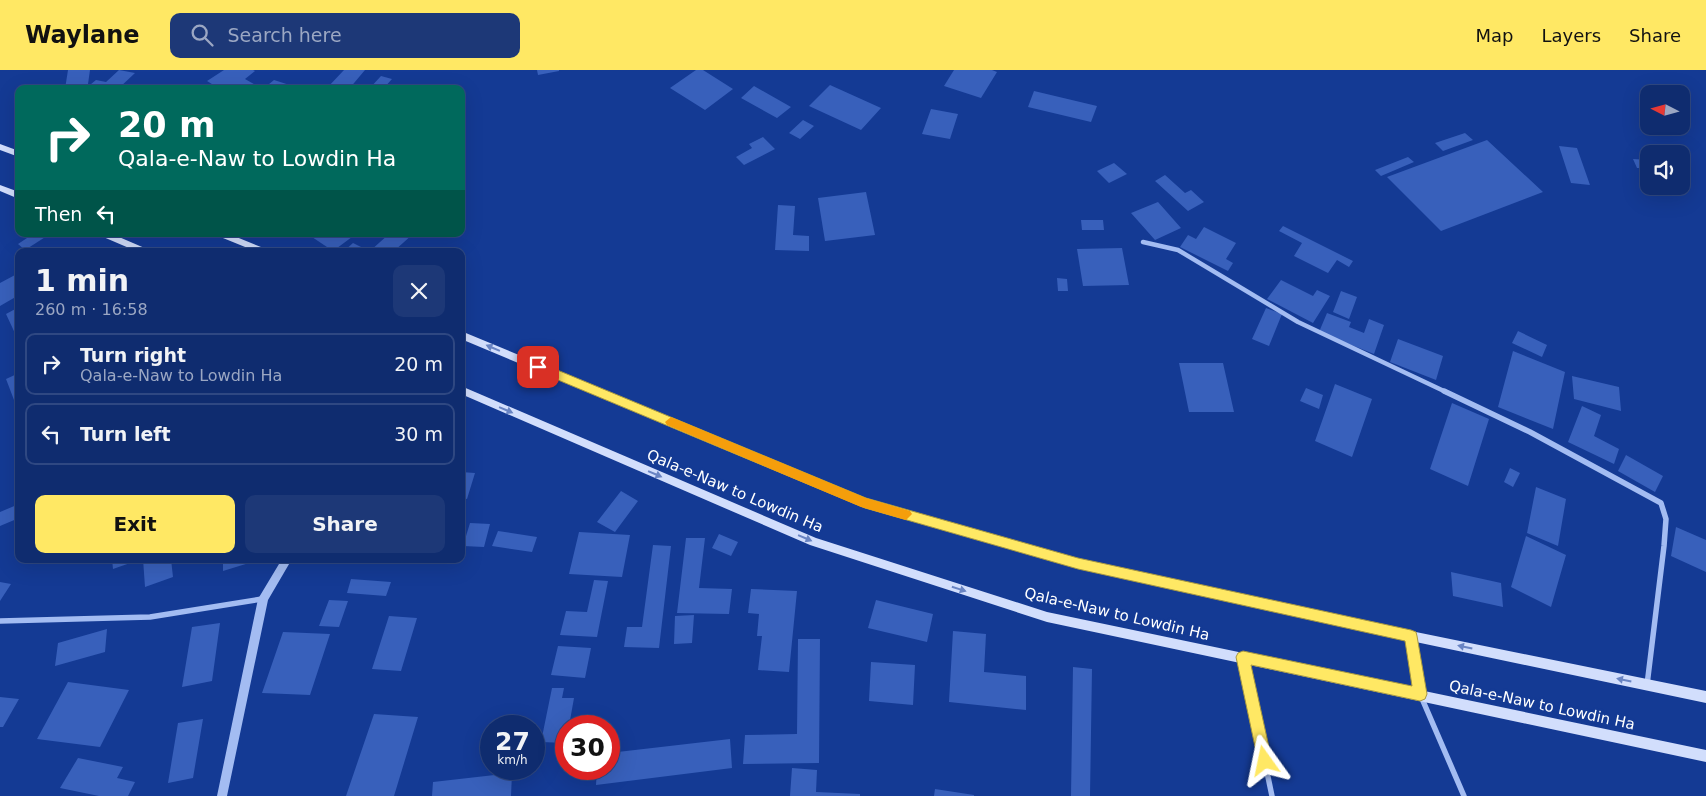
<!DOCTYPE html>
<html lang="en">
<head>
<meta charset="utf-8">
<style>
  body { margin:0; font-family:"DejaVu Sans",sans-serif; background:#1d3877; color:#f1f3f6; height:100vh; display:flex; flex-direction:column; font-size:19px; white-space:nowrap }
  * { box-sizing:border-box; margin:0 }
  p { font-size:16px; color:#9ba7c3 }
  .icon { flex:none; width:28px; height:28px; fill:none; stroke:currentColor; stroke-width:2; stroke-linecap:round; stroke-linejoin:round }
  .map { position:relative; flex:1; overflow:hidden }
  .details { position:absolute; left:15px; top:178px; width:450px; height:315px; display:flex; flex-direction:column; background:#0f2c6f; border-radius:10px; box-shadow:0 5px 20px #0002,0 0 0 1px #2f4882 }
  .details>* { flex:none }
  .guide { position:absolute; left:15px; top:15px; width:450px; height:152px; border-radius:10px; box-shadow:0 5px 20px #0002,0 0 0 1px #2f4882; background:#00695c; color:#fff; overflow:hidden }
  .needle { width:32px; rotate:276deg }
  .tools { position:absolute; left:1640px; top:15px; display:grid; gap:10px }
  .tools a { display:grid; place-items:center; width:50px; height:50px; border-radius:10px; background:#0f2c6f; box-shadow:0 5px 20px #0002,0 0 0 1px #2f4882; font-size:25px }
  .speed { position:absolute; left:480px; top:645px; display:flex; gap:10px; font-size:25px; font-weight:700; text-align:center }
  .speed>* { display:grid; place-content:center; width:65px; height:65px; border-radius:50%; background:#0f2c6f; box-shadow:0 5px 20px #0002,0 0 0 1px #2f4882; line-height:1 }
  .speed small { font-size:12px; font-weight:400 }
  .speed .limit { border:8px solid #d22; background:#fff; color:#111 }
  .pin { position:absolute; display:grid; place-items:center; width:42px; height:42px; color:#fff; margin:-21px; border-radius:10px; box-shadow:0 2px 8px #0006 }
  .me { position:absolute; width:55px; margin:-28px; rotate:348deg; stroke-linejoin:round; filter:drop-shadow(0 0 4px #0008) }
  .turn { display:flex; align-items:center; gap:18px; height:105px; padding:0 20px; font-size:22px }
  .turn .icon { width:65px; height:65px; stroke-width:2.5 }
  .turn b { display:block; font-size:35px; line-height:42px }
  .then { display:flex; align-items:center; height:48px; padding:0 20px; background:#0003; gap:10px; font-size:19px }
  .round { display:grid; place-items:center; flex:none; width:52px; height:52px; border-radius:10px; background:#1d3877 }
  .head { display:flex; align-items:center; justify-content:space-between; height:85px; padding:0 20px }
  h1 { font-size:30px; font-weight:700; line-height:38px }
  .cta { display:flex; gap:10px; margin-top:auto; padding:10px 20px }
  .cta a { flex:1; height:58px; border-radius:10px; background:#ffe864; color:#111; font-size:20px; font-weight:700; line-height:58px; text-align:center }
  .cta a+a { background:#1d3877; color:#f1f3f6 }
  ul { padding:0; list-style:none }
  li { display:flex; align-items:center; gap:15px; height:62px; margin:0 10px 8px; padding:0 10px; border:2px solid #2f4882; border-radius:10px }
  li div { flex:1 }
  li b { display:block; font-size:19px }
  li em { font-style:normal }
  header { display:flex; align-items:center; gap:30px; box-sizing:border-box; height:70px; padding:0 25px; background:#ffe864; color:#111 }
  header strong { font-size:24px }
  nav { display:flex; gap:28px; margin-inline-start:auto; font-size:18px }
  .search { width:350px; height:45px; background:#1d3877; display:flex; align-items:center; gap:12px; box-sizing:border-box; padding:0 18px; border-radius:10px; color:#9ba7c3; font-size:19px }
  .map>svg:first-child { display:block }
</style>
</head>
<body>
<header>
<strong>Waylane</strong>
<div class="search"><svg class="icon" aria-label="search" viewBox="0 0 24 24"><circle cx="10" cy="10" r="6"/><path d="M15 15l6 6"/></svg>Search here</div>
<nav><a>Map</a><a>Layers</a><a>Share</a></nav>
</header>
<div class="map">
<svg width="1706" height="726" viewBox="0 0 1706 726">
  <rect width="100%" height="100%" fill="#143a94"/>
  <!-- building -->
  <path fill="#3860bb" d="M68 0H90L88 14 65 19Z
    M119 0 135 3 118 19H85L96 10 106 12Z
    M224 0H253L255 1 245 9 259 17 220 19 207 11Z
    M344 0H365L349 19 327 18Z
    M537 0H559V1L538 5Z
    M696 0H703L733 19 705 40 670 18Z
    M954 0H992L997 2 981 28 944 16Z
    M381 6 392 9 383 19H369Z
    M274 10 299 18V19H263Z
    M830 15 881 38 861 60 809 36Z
    M754 16 791 37 777 48 741 28Z
    M1034 21 1097 36 1091 52 1028 37Z
    M931 39 958 44 950 69 922 64Z
    M803 50 814 56 800 69 789 63Z
    M1465 63 1473 70 1443 81 1435 73Z
    M763 67 775 79 744 95 736 87 752 78 749 74Z
    M1487 70 1543 122 1441 161 1387 107Z
    M1559 76 1577 78 1590 115 1571 113Z
    M1408 87 1414 92 1381 106 1375 100Z
    M1633 89 1649 90V110L1643 98H1637Z
    M1114 93 1127 104 1109 113 1097 101Z
    M1165 105 1185 123 1191 120 1204 132 1188 141 1155 111Z
    M1659 116H1682L1686 124 1662 123Z
    M866 122 875 165 825 171 818 128Z
    M1158 132 1181 158 1155 170 1131 143Z
    M778 135 795 136 793 165 809 166V181L775 180Z
    M1081 150H1103L1104 160H1082Z
    M1283 156 1353 191 1349 197 1337 190 1328 203 1294 186 1302 173 1279 161Z
    M1204 157 1236 173 1226 189 1233 193 1228 201 1180 177 1188 165 1196 169Z
    M33 164H50L25 180 18 174Z
    M316 164H346L352 167 333 181 312 167Z
    M389 164H413L394 181H370Z
    M353 173 369 181H344Z
    M1122 178 1129 215 1083 216 1077 179Z
    M15 205 19 209V225L0 236V213Z
    M1057 208 1067 209 1068 221H1058Z
    M1281 210 1313 226 1317 220 1330 226 1313 253 1267 229Z
    M1341 221 1357 227 1349 249 1333 242Z
    M19 237V272L6 244Z
    M1266 238 1282 244 1269 276 1252 269Z
    M1327 243 1351 252 1349 257 1364 263 1369 249 1384 255 1374 284 1319 262Z
    M1518 261 1547 275 1542 287 1512 273Z
    M1398 269 1443 286 1436 310 1390 292Z
    M1513 281 1565 302 1553 359 1498 337Z
    M1179 293H1223L1234 342H1189Z
    M19 303V328L14 330 6 309Z
    M1572 306 1619 317 1621 341 1574 329Z
    M1335 314 1372 329 1352 387 1315 371Z
    M1306 318 1323 325 1319 339 1300 331Z
    M1452 333 1489 349 1468 416 1430 399Z
    M1582 336 1601 345 1594 366 1619 379 1614 394 1568 372Z
    M1626 385 1663 406 1655 422 1618 401Z
    M1510 398 1520 403 1513 417 1504 412Z
    M461 402 475 403 467 429 461 428Z
    M1536 417 1566 429 1558 476 1527 463Z
    M621 421 638 431 615 462 597 452Z
    M19 434V448L0 456V442Z
    M470 453 490 454 484 477 463 476Z
    M1676 457 1706 470V502L1671 486Z
    M498 461 537 467 532 482 492 476Z
    M579 462 630 465 622 507 569 504Z
    M719 464 738 472 731 486 712 478Z
    M1526 466 1566 485 1551 537 1511 517Z
    M686 468H705L699 518 732 519 729 544 677 543Z
    M653 475 671 476 659 578 624 577 627 557H642Z
    M112 489H133V492L113 499Z
    M143 489H171L173 507 145 517Z
    M223 489H249V493L223 501Z
    M1451 502 1501 513 1503 537 1453 526Z
    M351 509 391 512 386 526 347 523Z
    M594 510 608 511 597 567 560 565 566 541 587 542Z
    M0 512 11 514 0 531Z
    M751 519 797 521 789 602 758 600 762 566H757L759 544 748 543Z
    M329 530 348 531 339 557 319 556Z
    M876 530 933 544 927 572 868 558Z
    M694 545 692 573 674 574 675 546Z
    M389 546 417 548 401 601 372 599Z
    M220 553 212 611 182 617 192 557Z
    M107 559 105 582 55 596 58 573Z
    M953 561 986 564 984 602 1026 606V640L949 632Z
    M283 562 330 564 310 625 262 623Z
    M798 569H820L819 693 743 694 745 665 797 664Z
    M558 576 591 578 585 608 551 605Z
    M871 592 915 595 913 635 869 631Z
    M1073 597 1092 599 1090 726H1071Z
    M68 612 129 620 100 677 37 669Z
    M552 618H564L562 628H574L569 656H566V673L541 672Z
    M0 627 19 629 3 657H0Z
    M374 644 418 647 394 726H346Z
    M203 649 193 708 168 713 178 653Z
    M730 669 732 698 596 715 597 699H609V683Z
    M78 688 123 697 117 708 135 712 128 726H99L60 718Z
    M792 698 817 700 816 722 860 724V726H790Z
    M512 703 511 726H432L433 712Z
    M935 719 974 725V726H934Z"/>
  <g fill="none" stroke-linecap="round" stroke-linejoin="round">
    <!-- minor-far1 -->
    <path stroke="#a3bcf2" stroke-width="4.5" d="M1143 172 1178 180 1298 252 1446 322"/>
    <!-- minor -->
    <path stroke="#a3bcf2" stroke-width="5.5" d="M1444 321 1530 362 1661 433 1666 449 1664 476 1647 615
      M0 551 150 547 262 529
      M1411 566 1420 624 1464 726
      M1243 588 1272 726"/>
    <!-- tertiary -->
    <path fill="#a3bcf2" fill-rule="evenodd" d="M282 489H292L268 530 227 726H217L258 529Z"/>
    <!-- secondary -->
    <path fill="#d2defc" fill-rule="evenodd" d="M0 74 19 81V87L0 80Z
      M0 115 19 122V129L0 121Z
      M100 164H112L147 179 148 181H136L101 166Z
      M217 164H229L266 179 267 181H255L218 166Z
      M461 261 866 429 1079 489 1411 561 1706 621V633L1411 571 1079 499 865 438 461 269Z
      M461 316 816 468 1047 542 1706 680V692L1047 552 810 475 461 324Z"/>
  </g>
  <!-- one-way arrows -->
  <defs><path id="oneway-solid" d="M-6-.8H1V-3.2L6.5 0L1 3.2V.8H-6Z" transform="scale(1.25)"/></defs>
  <g fill="#6984c3">
    <use href="#oneway-solid" transform="translate(493 278) rotate(-157)"/>
    <use href="#oneway-solid" transform="translate(506 340) rotate(23)"/>
    <use href="#oneway-solid" transform="translate(655 404) rotate(23)"/>
    <use href="#oneway-solid" transform="translate(805 468) rotate(23)"/>
    <use href="#oneway-solid" transform="translate(959 519) rotate(18)"/>
    <use href="#oneway-solid" transform="translate(1465 577) rotate(-168)"/>
    <use href="#oneway-solid" transform="translate(1624 610) rotate(-168)"/>
  </g>
  <!-- route -->
  <path fill="#ffe864" stroke="#a69741" d="M538 292 866 428 1078 488 1411 560 1416 562 1417 566 1427 624 1425 629 1420 631 1251 595 1272 691 1270 696 1265 698 1260 696 1258 691 1236 587 1238 583 1243 581 1412 616 1405 571 1078 499 865 438 534 300 533 297Z"/>
  <!-- slow -->
  <path fill="#f59e0b" d="M671 347 866 428 910 441 912 444 906 450 861 437 667 355 665 352Z"/>
  <g text-anchor="middle" dominant-baseline="central" stroke-width="5" stroke-linejoin="round" paint-order="stroke">
    <!-- street labels -->
    <g font-size="15" fill="#fff" stroke="#143a94">
      <text transform="translate(735 421) rotate(23)">Qala-e-Naw to Lowdin Ha</text>
      <text transform="translate(1117 544) rotate(13)">Qala-e-Naw to Lowdin Ha</text>
      <text transform="translate(1542 635) rotate(12)">Qala-e-Naw to Lowdin Ha</text>
    </g>
  </g>
</svg>
<div class="tools">
<a><svg class="needle" viewBox="-14 -14 28 28"><path d="M0-13l5 13h-10z" fill="#e53935"/><path d="M0 13l5-13h-10z" fill="#9ba7c3"/></svg></a>
<a><svg class="icon" aria-label="sound" viewBox="0 0 24 24"><path d="M4 9h4l5-4v14l-5-4H4zM17 9q2 3 0 6"/></svg></a>
</div>
<div class="speed"><div>27<small>km/h</small></div><div class="limit">30</div></div>
<div class="pin" style="left:538px;top:297px;background:#d93025"><svg class="icon" aria-label="arrive" viewBox="0 0 24 24"><path d="M6 21V4h12l-3 4 3 4H6"/></svg></div>
<svg class="me" style="left:1265px;top:691px" viewBox="-20 -20 40 40"><path d="M0-17L14 15 0 8-14 15z" fill="#ffe864" stroke="#fff" stroke-width="4"/></svg>
<div class="guide">
<div class="turn"><svg class="icon" aria-label="right" viewBox="0 0 24 24"><path d="M7 20v-9h11M14 6l5 5-5 5"/></svg><div><b>20 m</b>Qala-e-Naw to Lowdin Ha</div></div>
<div class="then">Then<svg class="icon" aria-label="left" viewBox="0 0 24 24"><path d="M17 20v-9H6M10 6l-5 5 5 5"/></svg></div>
</div>
<section class="details">
<div class="head"><div><h1>1 min</h1><p>260 m · 16:58</p></div><a class="round"><svg class="icon" aria-label="close" viewBox="0 0 24 24"><path d="M6 6l12 12M18 6L6 18"/></svg></a></div>
<ul>
<li><svg class="icon" aria-label="right" viewBox="0 0 24 24"><path d="M7 20v-9h11M14 6l5 5-5 5"/></svg><div><b>Turn right</b><p>Qala-e-Naw to Lowdin Ha</p></div><em>20 m</em></li>
<li><svg class="icon" aria-label="left" viewBox="0 0 24 24"><path d="M17 20v-9H6M10 6l-5 5 5 5"/></svg><div><b>Turn left</b></div><em>30 m</em></li>
</ul>
<div class="cta"><a>Exit</a><a>Share</a></div>
</section>
</div>
</body>
</html>
